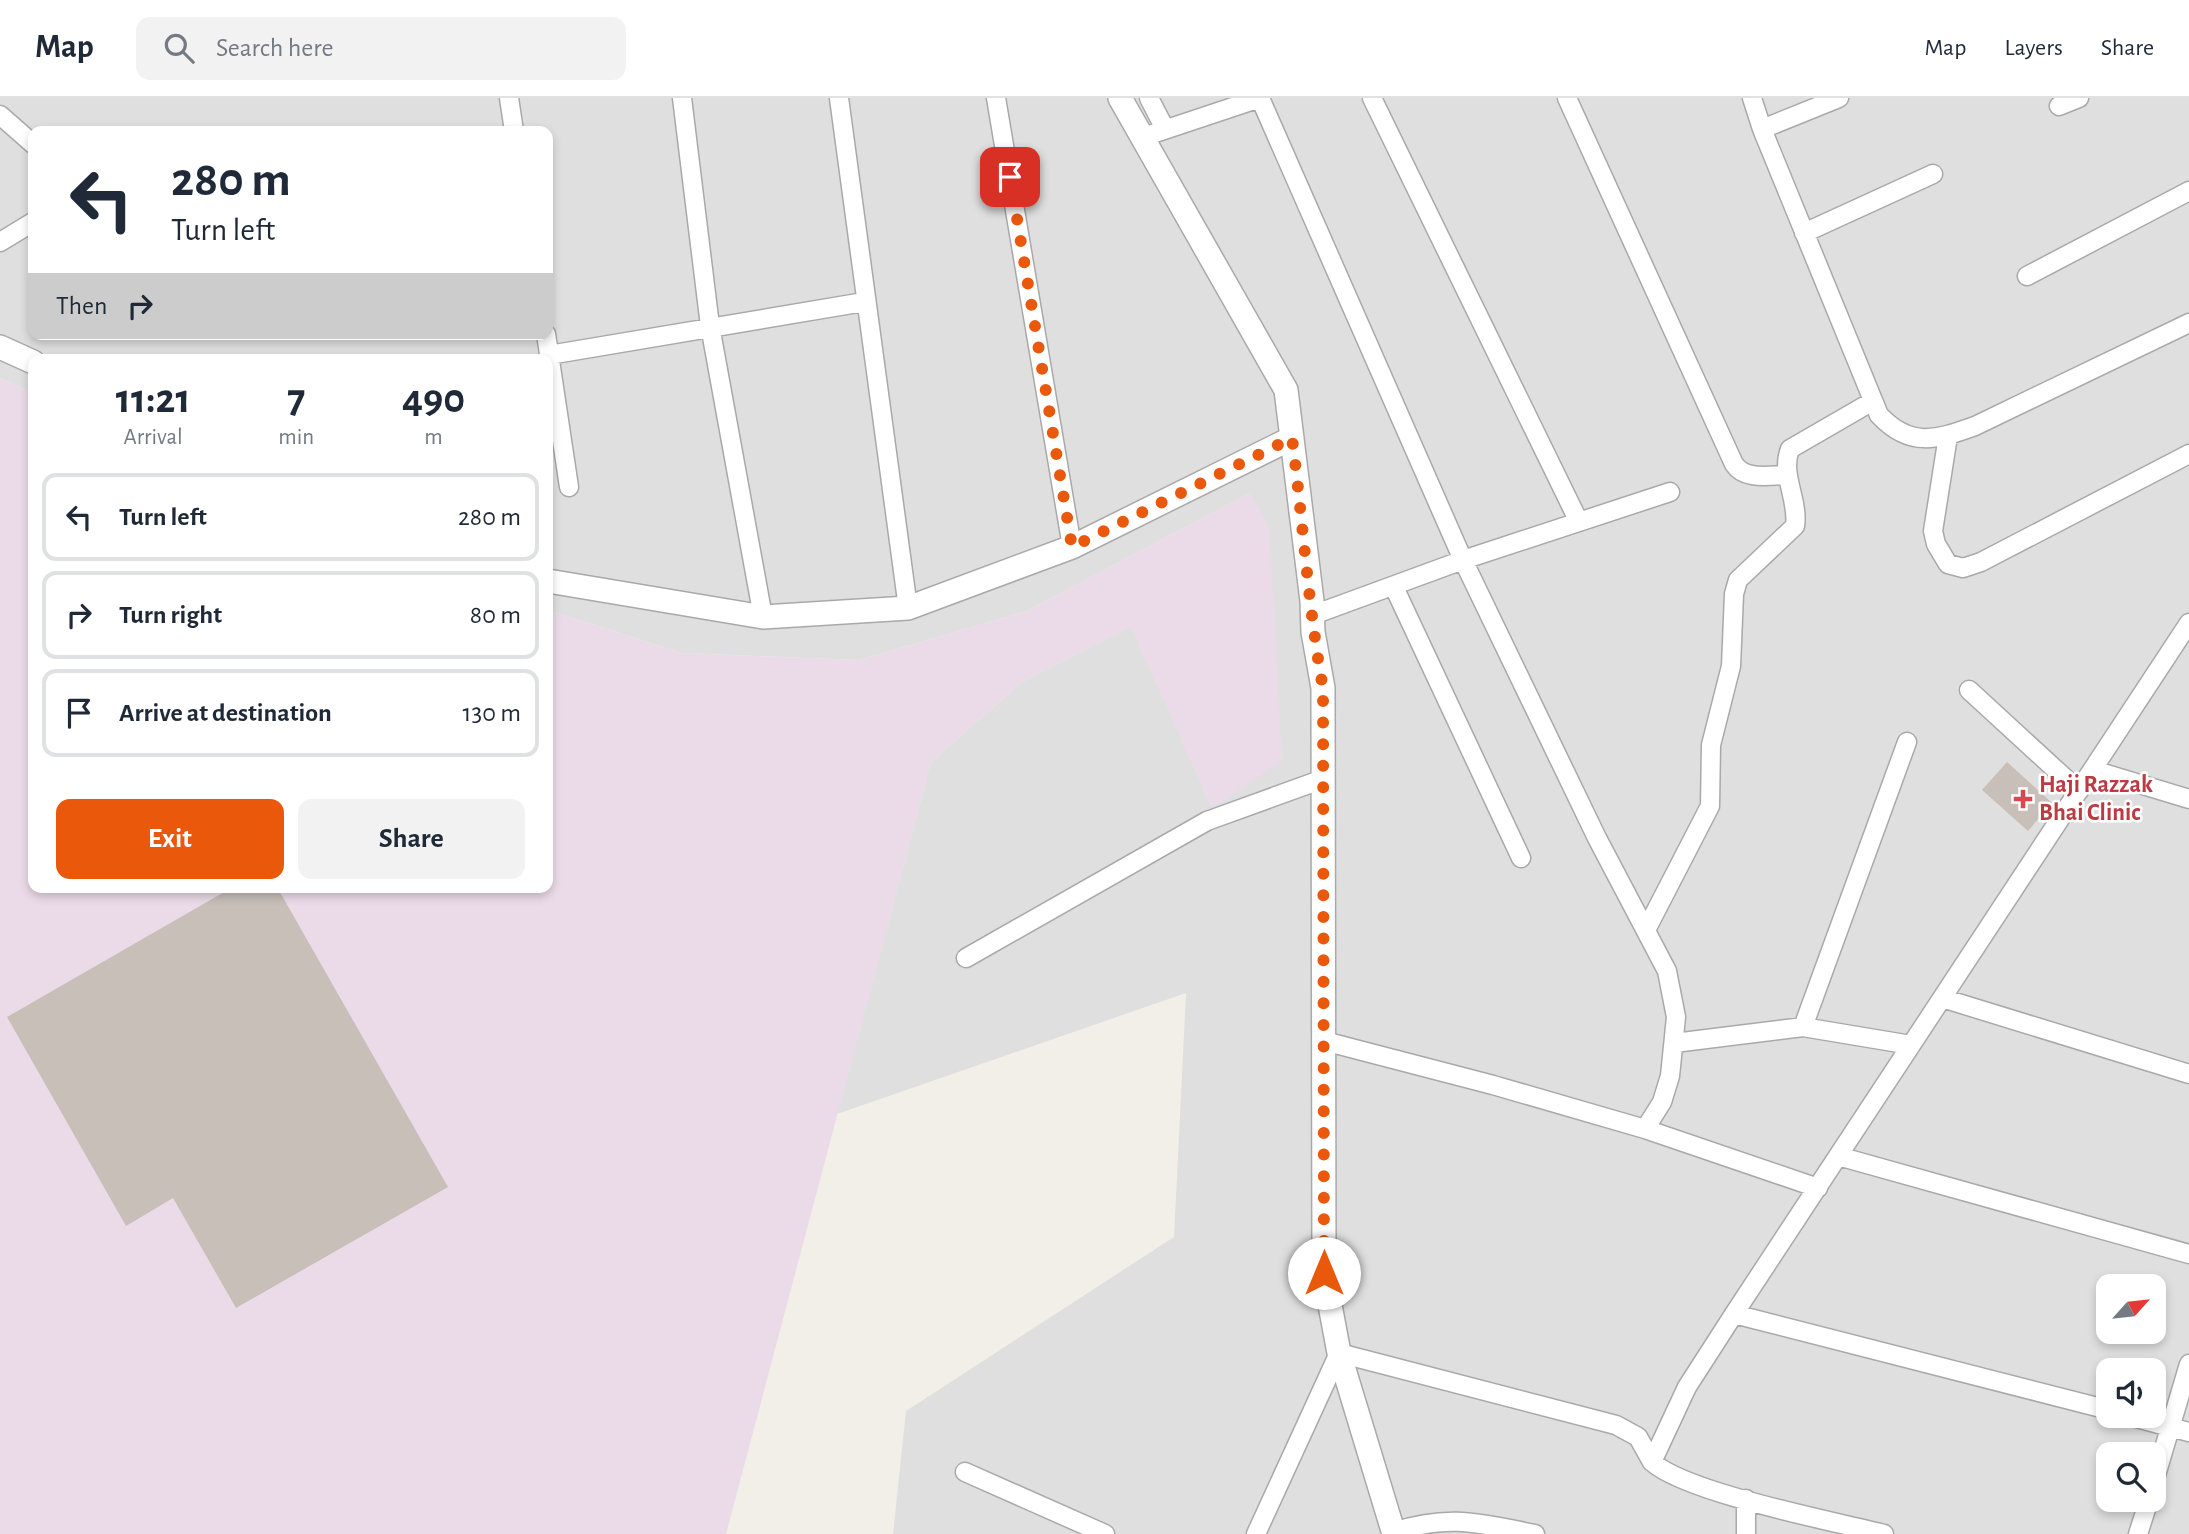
<!DOCTYPE html>
<html lang="en">
<head>
<meta charset="utf-8">
<style>
  body { margin:0; font-family:"Alegreya Sans",sans-serif; background:#f2f2f3; color:#1f2937; height:100vh; display:flex; flex-direction:column; font-size:26px; white-space:nowrap }
  * { box-sizing:border-box; margin:0 }
  p { font-size:23px; color:#747a83 }
  .icon { flex:none; width:38px; height:38px; fill:none; stroke:currentColor; stroke-width:2; stroke-linecap:round; stroke-linejoin:round }
  .map { position:relative; flex:1; overflow:hidden }
  .side { position:absolute; left:28px; top:256px; width:525px; height:539px; display:flex; flex-direction:column; background:#fff; border-radius:14px; box-shadow:0 4px 10px #0003 }
  .side>* { flex:none }
  .guide { position:absolute; left:28px; top:28px; width:525px; height:214px; border-radius:14px; box-shadow:0 4px 10px #0003; background:#fff; color:#1f2937; overflow:hidden }
  .needle { width:46px; rotate:63deg }
  .tools { position:absolute; left:2096px; top:1176px; display:grid; gap:14px }
  .tools a { display:grid; place-items:center; width:70px; height:70px; border-radius:14px; background:#fff; box-shadow:0 4px 10px #0003; font-size:35px }
  .pin { position:absolute; display:grid; place-items:center; width:60px; height:60px; color:#fff; margin:-30px; border-radius:14px; box-shadow:0 4px 10px #0006 }
  .me { position:absolute; width:77px; margin:-38px; rotate:0deg; stroke-linejoin:round; filter:drop-shadow(0 0 5px #0008) }
  .turn { display:flex; align-items:center; gap:24px; height:147px; padding:0 28px; font-size:32px }
  .turn .icon { width:91px; height:91px; stroke-width:2.5 }
  .turn b { display:block; font-size:49px; line-height:60px }
  .then { display:flex; align-items:center; height:66px; padding:0 28px; background:#0003; gap:14px; font-size:26px }
  .eta { display:flex; justify-content:space-evenly; align-items:center; height:119px; text-align:center }
  .eta b { font-size:42px; font-weight:700; line-height:49px }
  .action { display:flex; gap:14px; margin-top:auto; padding:14px 28px }
  .action a { flex:1; height:80px; border-radius:14px; background:#ea580c; color:#fff; font-size:28px; font-weight:700; line-height:80px; text-align:center }
  .action a+a { background:#f2f2f3; color:#1f2937 }
  ul { padding:0; list-style:none }
  li { display:flex; align-items:center; gap:21px; height:88px; margin:0 14px 10px; padding:0 14px; border:4px solid #e0e1e3; border-radius:14px }
  li div { flex:1 }
  li b { display:block; font-size:26px }
  li em { font-style:normal }
  header { display:flex; align-items:center; gap:42px; box-sizing:border-box; height:98px; padding:0 35px; background:#fff; border-bottom:2px solid #e0e1e3 }
  header strong { font-size:33px }
  nav { display:flex; gap:38px; margin-inline-start:auto; font-size:24px }
  .search { width:490px; height:63px; background:#f2f2f3; display:flex; align-items:center; gap:18px; box-sizing:border-box; padding:0 24px; border-radius:14px; color:#747a83; font-size:26px }
  .map>svg:first-child { display:block }
</style>
</head>
<body>
<header>
<strong>Map</strong>
<div class="search"><svg class="icon" aria-label="search" viewBox="0 0 24 24"><circle cx="10" cy="10" r="6"/><path d="M15 15l6 6"/></svg>Search here</div>
<nav><a>Map</a><a>Layers</a><a>Share</a></nav>
</header>
<div class="map">
<svg width="2189" height="1436" viewBox="0 0 2189 1436">
  <rect width="100%" height="100%" fill="#f2efe9"/>
  <!-- residential -->
  <path fill="#e0dfdf" fill-rule="evenodd" d="M0 0H2189V1436H893L906 1313 1174 1139 1186 895 837 1016 931 664 1022 584 1132 528 1212 710 1250 395 1027 513 859 562 681 555 548 512V261H33V295L0 280ZM33 33H548V236H33ZM2109 1188H2154V1234H2109ZM2109 1272H2154V1318H2109ZM2109 1356H2154V1402H2109Z"/>
  <!-- industrial -->
  <path fill="#ebdbe8" d="M0 280 33 295V789H548V512L681 555 859 562 1027 513 1250 395 1269 431 1282 663 1212 710 1131 529 1022 584 931 664 726 1436H0Z"/>
  <!-- building -->
  <path fill="#c7bfb8" d="M2007 664 2052 705 2028 733 1982 692Z
    M233 789H277L448 1089 236 1210 173 1100 126 1128 7 919Z"/>
  <g fill="none" stroke-linecap="round" stroke-linejoin="round">
    <!-- minor casing -->
    <g stroke="#a9a9a9" stroke-width="21">
      <path id="minor" d="M509 0 514 33
        M682 0 710 228 763 519
        M839 0 908 510
        M996 0 1072 449
        M1149 0 1165 31
        M1260 0 1463 462 1597 740 1667 873 1676 919 1670 978 1662 1004 1645 1031
        M1372 0 1579 424
        M1567 0 1734 366C1745 383 1770 377 1788 377
        M1752 0 1762 31 1879 317C1910 350 1936 342 1975 328L2189 225
        M2059 8 2079 0
        M0 17 33 46
        M1762 31 1839 0
        M1143 39 1260 0
        M1804 135 1933 76
        M0 144 33 124
        M2027 178 2189 93
        M546 236 569 389
        M549 257 864 204
        M1948 338 1933 433 1936 446 1948 466 1963 470 1981 464 2189 356
        M1394 489 1521 760
        M1313 517 1463 462 1670 394
        M1969 592 2079 693
        M2093 672 2189 701
        M1646 832 1710 708 1711 647 1731 568 1734 496 1738 482 1795 428C1799 402 1780 376 1790 351L1873 303
        M966 860 1207 723 1323 681
        M1942 900 2189 976
        M1803 929 1907 644
        M1324 943 1493 987 1645 1031 1818 1090
        M1674 945 1803 929 1911 947
        M1838 1058 2189 1156
        M1734 1216 2109 1312
        M2129 1318 2189 1334
        M965 1374 1105 1436
        M2154 1384 2189 1266
        M1746 1401V1436
        M1393 1434C1450 1416 1478 1425 1535 1436
        M1256 1436 1339 1255 1616 1327 1638 1339 1652 1364
        M1884 1436C1832 1423 1687 1395 1652 1364L1687 1289 1734 1216 2189 525
        M2138 1436 2149 1402"/>
    </g>
    <!-- tertiary casing -->
    <g stroke="#a9a9a9" stroke-width="26">
      <path id="tertiary" d="M1120 0 1286 292 1312 503 1313 534 1323 590 1324 1175 1339 1255 1394 1436
        M0 249 33 264
        M548 483 763 519 908 510 1072 449 1292 340"/>
    </g>
    <!-- minor -->
    <use href="#minor" stroke="#fff" stroke-width="18"/>
    <!-- tertiary -->
    <use href="#tertiary" stroke="#fff" stroke-width="23"/>
  </g>
  <g fill="none" stroke-linecap="round" stroke-linejoin="round">
    <!-- route -->
    <path stroke="#ea580c" stroke-width="12" stroke-dasharray="0 21.6" d="M1010 79 1072 449 1292 340C1303 423 1308 508 1323 590L1324 1175"/>
  </g>
  <!-- markers -->
  <path fill="#e0444e" stroke="#fff" stroke-width="2.5" d="M2019.5 690.5h7v7h7v7h-7v7h-7v-7h-7v-7h7z"/>
  <g text-anchor="middle" dominant-baseline="central" stroke-width="5" stroke-linejoin="round" paint-order="stroke">
    <!-- health labels -->
    <g font-size="24" font-weight="bold" fill="#be3a42" stroke="#fff" text-anchor="start">
      <text x="2039" y="687">Haji Razzak<tspan x="2039" dy="28">Bhai Clinic</tspan></text>
    </g>
  </g>
</svg>
<div class="tools">
<a><svg class="needle" viewBox="-14 -14 28 28"><path d="M0-13l5 13h-10z" fill="#e53935"/><path d="M0 13l5-13h-10z" fill="#747a83"/></svg></a>
<a><svg class="icon" aria-label="sound" viewBox="0 0 24 24"><path d="M4 9h4l5-4v14l-5-4H4zM17 9q2 3 0 6"/></svg></a>
<a><svg class="icon" aria-label="search" viewBox="0 0 24 24"><circle cx="10" cy="10" r="6"/><path d="M15 15l6 6"/></svg></a>
</div>
<div class="pin" style="left:1010px;top:79px;background:#d93025"><svg class="icon" aria-label="arrive" viewBox="0 0 24 24"><path d="M6 21V4h12l-3 4 3 4H6"/></svg></div>
<svg class="me" style="left:1324px;top:1175px" viewBox="-20 -20 40 40"><circle r="19" fill="#fff"/><path d="M0-13L10 11 0 6-10 11z" fill="#ea580c"/></svg>
<div class="guide">
<div class="turn"><svg class="icon" aria-label="left" viewBox="0 0 24 24"><path d="M17 20v-9H6M10 6l-5 5 5 5"/></svg><div><b>280 m</b>Turn left</div></div>
<div class="then">Then<svg class="icon" aria-label="right" viewBox="0 0 24 24"><path d="M7 20v-9h11M14 6l5 5-5 5"/></svg></div>
</div>
<section class="side">
<div class="eta">
<div><b>11:21</b><p>Arrival</p></div>
<div><b>7</b><p>min</p></div>
<div><b>490</b><p>m</p></div>
</div>
<ul>
<li><svg class="icon" aria-label="left" viewBox="0 0 24 24"><path d="M17 20v-9H6M10 6l-5 5 5 5"/></svg><div><b>Turn left</b></div><em>280 m</em></li>
<li><svg class="icon" aria-label="right" viewBox="0 0 24 24"><path d="M7 20v-9h11M14 6l5 5-5 5"/></svg><div><b>Turn right</b></div><em>80 m</em></li>
<li><svg class="icon" aria-label="arrive" viewBox="0 0 24 24"><path d="M6 21V4h12l-3 4 3 4H6"/></svg><div><b>Arrive at destination</b></div><em>130 m</em></li>
</ul>
<div class="action"><a>Exit</a><a>Share</a></div>
</section>
</div>
</body>
</html>
